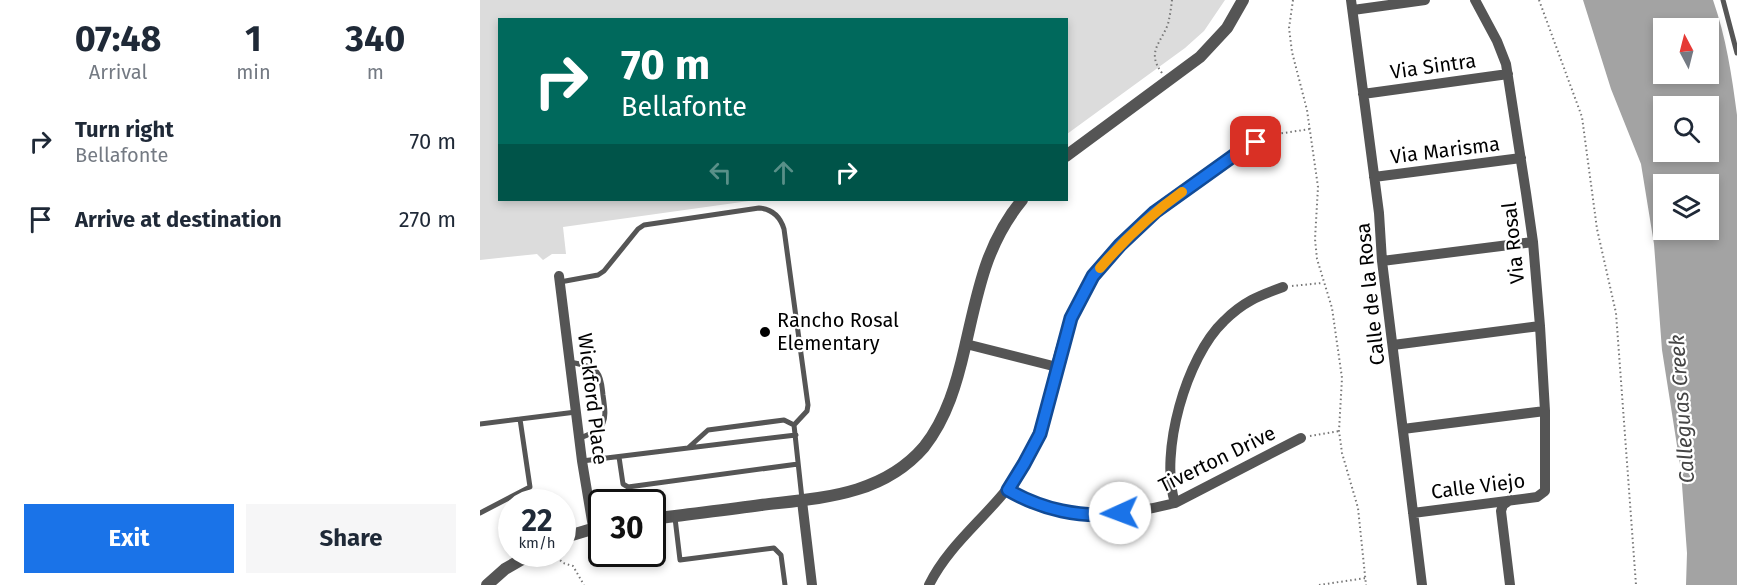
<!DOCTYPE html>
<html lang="en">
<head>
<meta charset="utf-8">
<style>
  body { margin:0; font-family:"Fira Sans",sans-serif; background:#f6f6f7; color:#1f2937; height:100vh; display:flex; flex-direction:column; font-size:22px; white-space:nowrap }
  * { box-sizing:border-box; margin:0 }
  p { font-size:20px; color:#747a83 }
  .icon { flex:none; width:33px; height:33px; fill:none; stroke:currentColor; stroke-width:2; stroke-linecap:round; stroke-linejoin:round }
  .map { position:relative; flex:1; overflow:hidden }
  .side { display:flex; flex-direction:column; background:#fff; width:480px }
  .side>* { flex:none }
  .top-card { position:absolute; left:18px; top:18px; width:570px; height:183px; border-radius:0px; box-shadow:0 3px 9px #0003; background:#00695c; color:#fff; overflow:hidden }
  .needle { width:39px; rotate:353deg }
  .buttons { position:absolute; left:1173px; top:18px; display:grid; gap:12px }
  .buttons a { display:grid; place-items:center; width:66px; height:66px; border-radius:0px; background:#fff; box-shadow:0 3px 9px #0003; font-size:30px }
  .speed { position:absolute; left:18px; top:489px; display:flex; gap:12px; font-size:30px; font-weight:700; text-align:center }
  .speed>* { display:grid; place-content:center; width:78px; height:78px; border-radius:50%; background:#fff; box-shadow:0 3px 9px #0003; line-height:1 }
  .speed small { font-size:15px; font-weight:400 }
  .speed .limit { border:3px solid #111; border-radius:9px; background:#fff; color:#111 }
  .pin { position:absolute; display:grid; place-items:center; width:51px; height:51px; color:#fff; margin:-26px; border-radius:12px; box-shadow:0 3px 9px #0006 }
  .me { position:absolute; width:66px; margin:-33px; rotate:268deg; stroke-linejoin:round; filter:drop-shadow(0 0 4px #0008) }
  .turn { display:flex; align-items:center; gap:21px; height:126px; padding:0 24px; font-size:27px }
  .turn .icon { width:78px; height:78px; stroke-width:2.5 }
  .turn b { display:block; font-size:42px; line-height:51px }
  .lanes { display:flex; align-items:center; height:57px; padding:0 24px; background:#0003; justify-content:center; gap:30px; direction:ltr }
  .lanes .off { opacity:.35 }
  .eta { display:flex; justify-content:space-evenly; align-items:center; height:102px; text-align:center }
  .eta b { font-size:36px; font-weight:700; line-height:42px }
  .cta { display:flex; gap:12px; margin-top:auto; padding:12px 24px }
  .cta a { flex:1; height:69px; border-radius:0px; background:#1a73e8; color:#fff; font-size:24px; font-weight:700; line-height:69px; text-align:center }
  .cta a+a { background:#f6f6f7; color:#1f2937 }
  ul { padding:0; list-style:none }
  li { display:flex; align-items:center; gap:18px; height:78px; padding:0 24px }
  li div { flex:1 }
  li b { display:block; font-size:22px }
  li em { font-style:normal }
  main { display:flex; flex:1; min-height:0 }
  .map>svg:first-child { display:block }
</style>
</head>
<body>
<main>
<section class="side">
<div class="eta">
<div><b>07:48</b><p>Arrival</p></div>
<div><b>1</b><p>min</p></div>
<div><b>340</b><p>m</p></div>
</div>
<ul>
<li><svg class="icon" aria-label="right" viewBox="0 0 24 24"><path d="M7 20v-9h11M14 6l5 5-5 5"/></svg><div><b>Turn right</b><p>Bellafonte</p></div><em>70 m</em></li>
<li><svg class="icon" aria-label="arrive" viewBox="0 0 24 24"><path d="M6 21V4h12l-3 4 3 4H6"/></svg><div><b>Arrive at destination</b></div><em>270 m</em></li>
</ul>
<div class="cta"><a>Exit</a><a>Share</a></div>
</section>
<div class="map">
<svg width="1257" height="585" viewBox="0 0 1257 585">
  <rect width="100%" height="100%" fill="#fff"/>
  <!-- green -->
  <path fill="#dcdcdc" d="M0 0H745L724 31 705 48 587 134 586 20H20V200H276L83 227 86 254H72L63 260 57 254 0 260Z"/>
  <!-- water -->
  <path fill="#a3a3a3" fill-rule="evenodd" d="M1103 0H1233C1246 37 1252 76 1257 115V585H1206L1207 553 1201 471 1182 350 1174 244 1161 164 1131 89ZM1184 28H1228V74H1184ZM1184 106H1228V152H1184ZM1184 184H1228V230H1184Z"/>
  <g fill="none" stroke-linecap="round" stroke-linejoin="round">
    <!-- path -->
    <path stroke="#777" stroke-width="2" stroke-dasharray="1.5 3" stroke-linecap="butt" d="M813 0 809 28 812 52 827 110 838 187 835 239 837 259 852 308 862 378 859 431 862 453 878 508 886 585
      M1059 0 1102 117 1117 229 1136 313 1156 585
      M682 73C666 52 681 43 688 24 690 16 691 8 692 0
      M797 134 830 129
      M812 286 842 283
      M830 436 859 431
      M77 557 83 563 93 566 104 585
      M839 585 886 578"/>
    <!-- service -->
    <path stroke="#555" stroke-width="5" d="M1243 0 1257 53
      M80 282 118 275 124 271 158 229 164 225 279 208C292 209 300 216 304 229L328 405 327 411 314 425
      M90 362C99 364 110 365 117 372 122 378 122 387 123 395 127 422 127 429 99 438
      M0 424 96 412
      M208 448 316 435
      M139 457 143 484 148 487 318 464
      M102 461 208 448 228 430 304 420 314 425 322 499
      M0 513 50 487 40 419
      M195 518 200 560 294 548 301 555 305 585"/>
    <!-- minor -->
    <path stroke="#555" stroke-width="10" d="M871 0 899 213 902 261 942 585
      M873 10 945 0
      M883 94 1028 74
      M894 177 1041 158
      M902 261 1053 242
      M79 276 102 461 113 527
      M486 344 577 367
      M913 345 1060 326
      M923 429 1065 411
      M528 490C582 520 636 518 695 503L821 438
      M322 501 332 585
      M695 503C679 453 706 357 744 321 763 302 778 296 803 287
      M933 513 1057 497 1065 491V411L1060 326 1053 242 1046 193 1026 64 1017 41 995 0
      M449 585C472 538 518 510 544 464 570 419 571 365 591 318 617 256 667 217 719 180 742 164 764 148 788 135
      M1030 585 1021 511 1023 505 1030 500"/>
    <!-- tertiary -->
    <path stroke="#555" stroke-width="12" d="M586 156 720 57 747 28 763 0
      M172 519C209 514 245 510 281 505 340 498 402 496 444 447 467 418 477 382 485 347 498 292 505 245 542 200
      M82 538 122 526
      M7 585 25 569 51 554"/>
  </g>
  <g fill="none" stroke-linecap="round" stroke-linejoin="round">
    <!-- route casing -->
    <g stroke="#114b97" stroke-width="15">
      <path id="route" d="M640 513C601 519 561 509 528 490L544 464 560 434 591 318 613 276 640 245 675 212 763 149 776 142"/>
    </g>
    <!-- route -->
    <use href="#route" stroke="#1a73e8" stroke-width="10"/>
    <!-- slow -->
    <path stroke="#f59e0b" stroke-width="10" d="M620 268C645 239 671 214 702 192"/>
  </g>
  <!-- markers -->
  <circle fill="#000" stroke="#fff" stroke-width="2" cx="285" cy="332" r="6"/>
  <g text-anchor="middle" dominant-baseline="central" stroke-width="4.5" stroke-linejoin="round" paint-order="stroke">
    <!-- street labels -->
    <g font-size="20" fill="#000" stroke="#fff">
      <text transform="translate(953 66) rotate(-8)">Via Sintra</text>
      <text transform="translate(965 150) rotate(-7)">Via Marisma</text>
      <text transform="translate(1033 243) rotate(-96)">Via Rosal</text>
      <text transform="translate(890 294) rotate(-96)">Calle de la Rosa</text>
      <text transform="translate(113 399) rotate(83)">Wickford Place</text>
      <text transform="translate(737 459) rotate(-26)">Tiverton Drive</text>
      <text transform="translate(998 486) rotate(-7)">Calle Viejo</text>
    </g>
    <!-- poi labels -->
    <g font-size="20" fill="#000" stroke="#fff" text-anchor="start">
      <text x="297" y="320">Rancho Rosal<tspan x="297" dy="23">Elementary</tspan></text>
    </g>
    <!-- water labels -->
    <g font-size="21" font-style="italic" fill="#444" stroke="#fff">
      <text transform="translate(1202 409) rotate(-94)">Calleguas Creek</text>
    </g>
  </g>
</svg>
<div class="buttons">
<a><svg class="needle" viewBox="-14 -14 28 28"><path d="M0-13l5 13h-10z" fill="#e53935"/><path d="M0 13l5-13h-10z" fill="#747a83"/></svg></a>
<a><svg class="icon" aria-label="search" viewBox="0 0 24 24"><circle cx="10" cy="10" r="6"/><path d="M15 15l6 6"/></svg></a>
<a><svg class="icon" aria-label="layers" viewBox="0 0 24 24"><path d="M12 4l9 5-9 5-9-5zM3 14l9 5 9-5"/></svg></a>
</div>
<div class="speed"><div>22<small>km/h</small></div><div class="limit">30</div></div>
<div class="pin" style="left:776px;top:142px;background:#d93025"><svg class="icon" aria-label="arrive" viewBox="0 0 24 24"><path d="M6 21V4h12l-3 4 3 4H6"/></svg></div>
<svg class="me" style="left:640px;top:513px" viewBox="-20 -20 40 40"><circle r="19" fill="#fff"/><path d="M0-13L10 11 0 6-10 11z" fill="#1a73e8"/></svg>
<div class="top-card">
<div class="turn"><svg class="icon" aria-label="right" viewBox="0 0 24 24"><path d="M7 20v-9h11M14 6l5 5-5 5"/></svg><div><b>70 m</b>Bellafonte</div></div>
<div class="lanes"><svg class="icon off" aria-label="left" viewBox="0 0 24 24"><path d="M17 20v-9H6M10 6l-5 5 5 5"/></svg><svg class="icon off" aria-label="ahead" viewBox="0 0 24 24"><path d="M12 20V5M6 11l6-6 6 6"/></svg><svg class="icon" aria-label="right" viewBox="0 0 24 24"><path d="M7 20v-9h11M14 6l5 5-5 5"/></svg></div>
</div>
</div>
</main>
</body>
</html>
